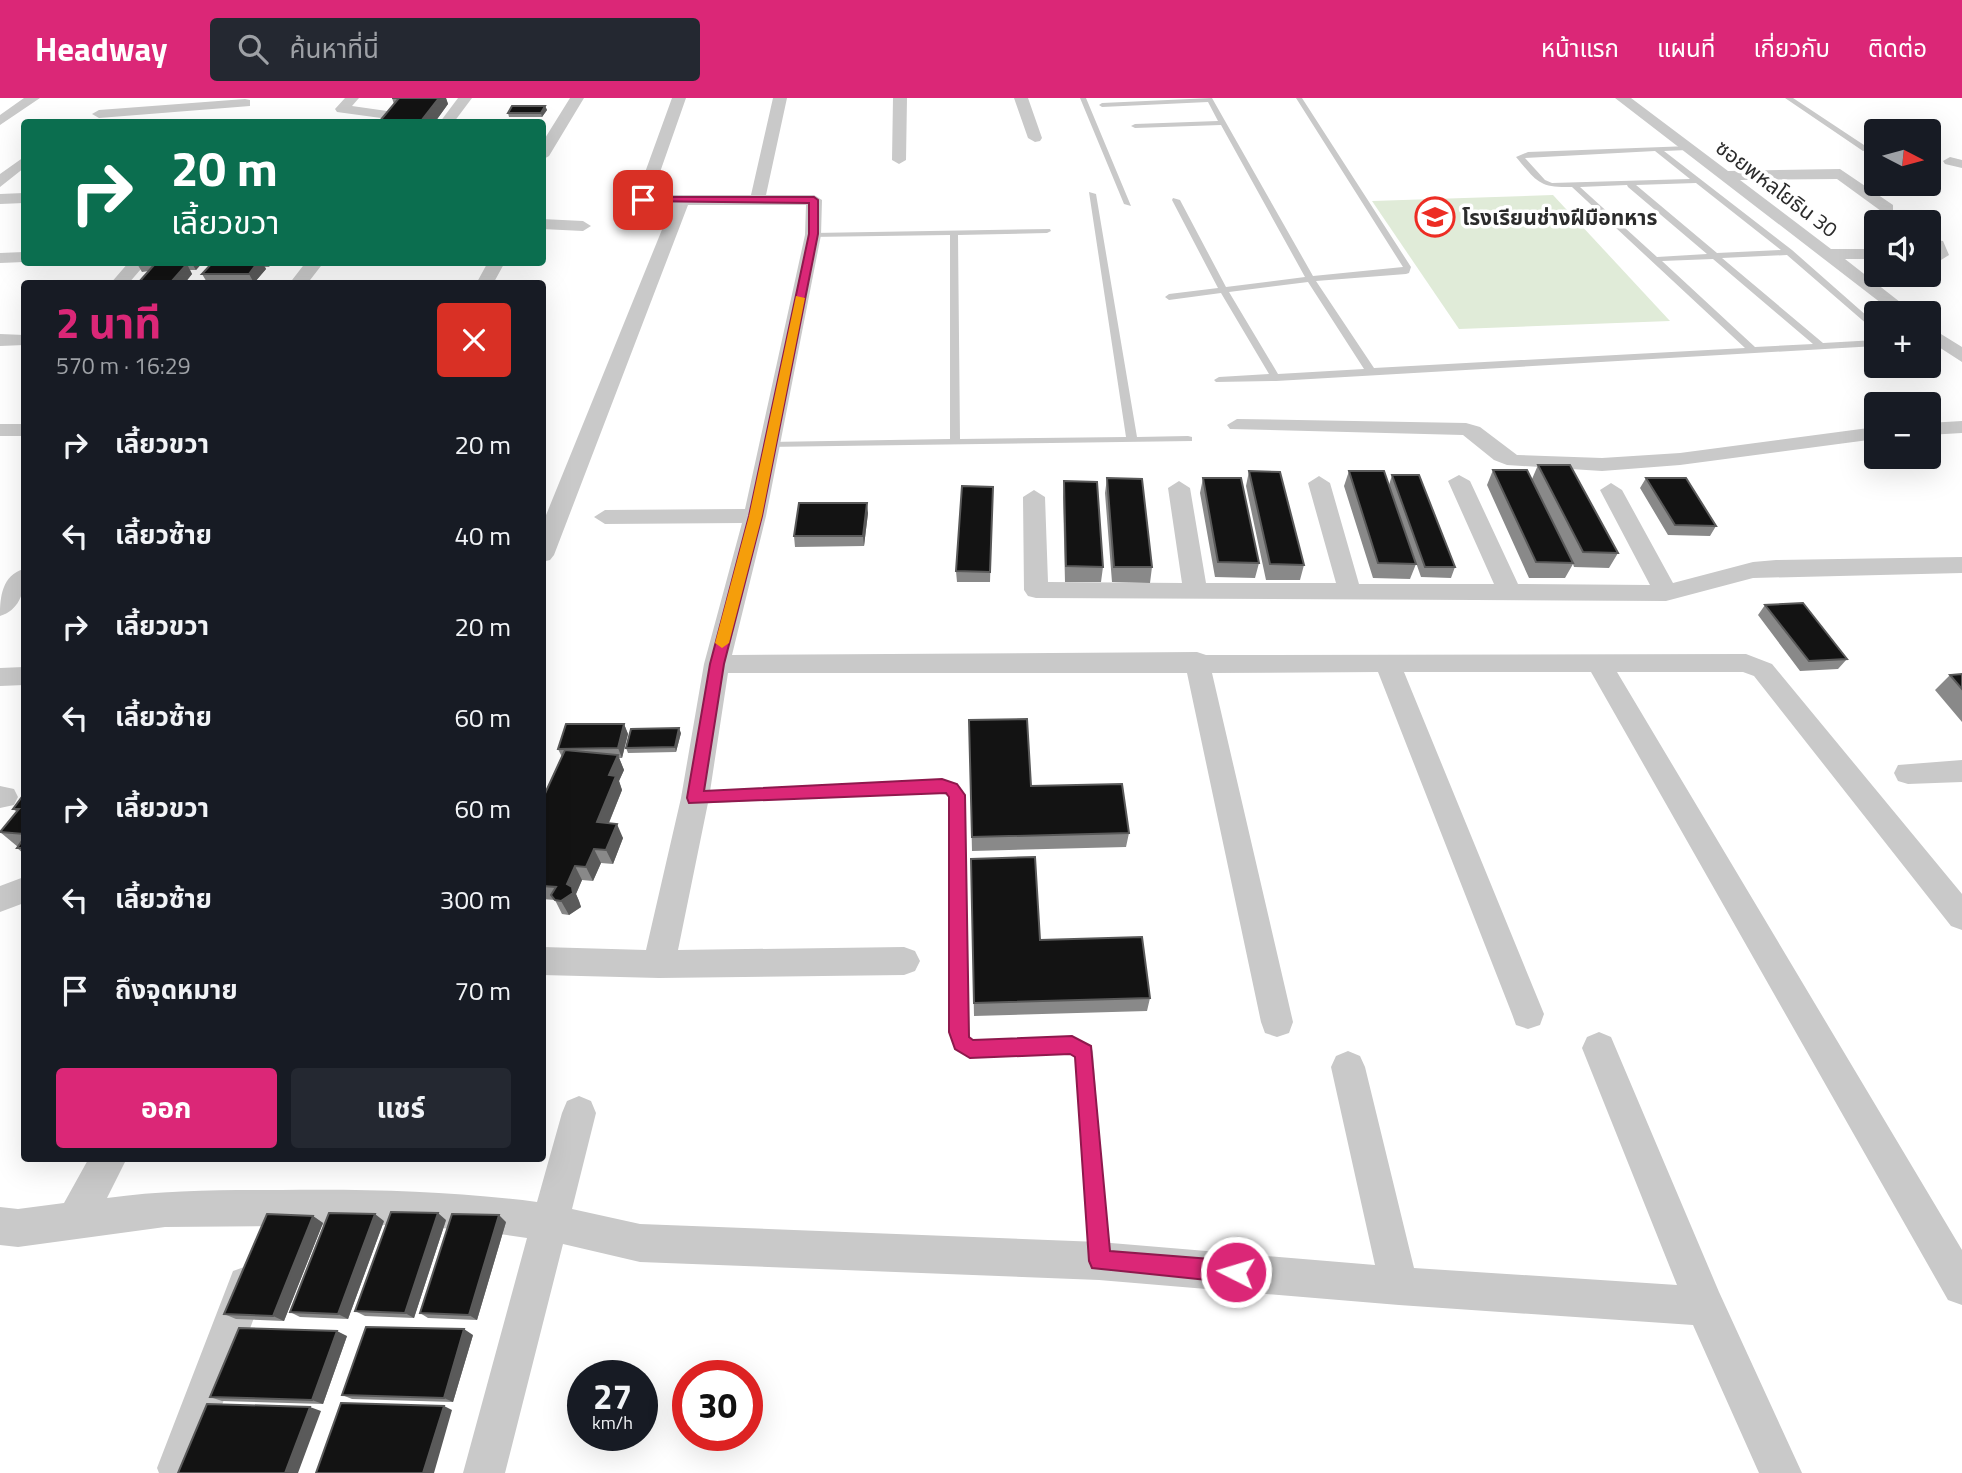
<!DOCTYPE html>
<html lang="th">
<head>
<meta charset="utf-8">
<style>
  body { margin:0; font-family:"Titillium Web","Noto Sans Thai",sans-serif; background:#242831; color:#f1f3f6; height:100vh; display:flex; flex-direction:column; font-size:26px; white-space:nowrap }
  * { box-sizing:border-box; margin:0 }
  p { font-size:23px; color:#9ea1a6 }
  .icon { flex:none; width:38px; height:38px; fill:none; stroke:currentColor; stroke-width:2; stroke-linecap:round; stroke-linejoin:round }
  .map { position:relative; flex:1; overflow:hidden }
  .drawer { position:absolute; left:21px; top:182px; width:525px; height:882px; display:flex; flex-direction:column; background:#171b24; border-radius:7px; box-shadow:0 7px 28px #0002 }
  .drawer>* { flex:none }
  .top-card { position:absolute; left:21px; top:21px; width:525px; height:147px; border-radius:7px; box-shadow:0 7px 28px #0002; background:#0b6e4f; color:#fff; overflow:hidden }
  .needle { width:46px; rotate:96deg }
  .controls { position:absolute; left:1864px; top:21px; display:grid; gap:14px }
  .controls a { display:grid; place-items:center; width:77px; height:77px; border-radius:7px; background:#171b24; box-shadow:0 7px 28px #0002; font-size:35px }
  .speed { position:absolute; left:567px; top:1262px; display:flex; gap:14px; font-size:35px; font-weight:700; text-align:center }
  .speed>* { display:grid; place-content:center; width:91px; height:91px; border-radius:50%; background:#171b24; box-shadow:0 7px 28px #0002; line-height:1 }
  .speed small { font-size:18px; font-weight:400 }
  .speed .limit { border:10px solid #d22; background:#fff; color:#111 }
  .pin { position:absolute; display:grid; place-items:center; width:60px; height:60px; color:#fff; margin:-30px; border-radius:14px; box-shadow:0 4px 10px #0006 }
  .me { position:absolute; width:77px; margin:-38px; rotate:275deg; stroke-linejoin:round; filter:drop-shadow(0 0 5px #0008) }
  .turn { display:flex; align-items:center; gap:24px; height:147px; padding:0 35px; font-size:32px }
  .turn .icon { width:91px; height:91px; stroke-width:2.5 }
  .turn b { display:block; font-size:49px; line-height:60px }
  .round { display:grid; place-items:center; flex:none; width:74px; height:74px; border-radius:7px; background:#242831 }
  .summary { display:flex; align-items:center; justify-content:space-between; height:119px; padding:0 35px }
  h1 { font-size:42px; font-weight:700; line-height:52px; color:#db2777 }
  .primary-button { display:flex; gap:14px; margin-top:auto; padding:14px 35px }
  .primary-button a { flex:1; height:80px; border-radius:7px; background:#db2777; color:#fff; font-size:28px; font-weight:700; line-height:80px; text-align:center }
  .primary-button a+a { background:#242831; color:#f1f3f6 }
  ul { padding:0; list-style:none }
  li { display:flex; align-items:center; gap:21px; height:91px; padding:0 35px }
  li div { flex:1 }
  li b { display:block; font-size:26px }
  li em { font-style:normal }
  header { display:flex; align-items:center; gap:42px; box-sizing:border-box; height:98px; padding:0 35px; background:#db2777; color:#fff }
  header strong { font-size:33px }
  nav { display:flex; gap:38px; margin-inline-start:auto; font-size:24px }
  .search { width:490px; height:63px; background:#242831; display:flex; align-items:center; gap:18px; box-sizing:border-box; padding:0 24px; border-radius:7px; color:#9ea1a6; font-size:26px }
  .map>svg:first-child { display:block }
</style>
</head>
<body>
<header>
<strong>Headway</strong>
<div class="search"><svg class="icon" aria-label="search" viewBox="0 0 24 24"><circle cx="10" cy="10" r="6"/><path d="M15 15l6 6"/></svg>ค้นหาที่นี่</div>
<nav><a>หน้าแรก</a><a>แผนที่</a><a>เกี่ยวกับ</a><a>ติดต่อ</a></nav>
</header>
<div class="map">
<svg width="1962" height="1375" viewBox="0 0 1962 1375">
  <rect width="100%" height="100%" fill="#fff"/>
  <!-- green -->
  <path fill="#e0ebd8" d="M1553 97 1670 223 1459 231 1372 103Z"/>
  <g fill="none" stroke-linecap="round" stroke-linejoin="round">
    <!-- lane -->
    <path fill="#c9c9c9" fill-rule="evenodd" d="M1080 0H1086L1131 108 1124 106Z
      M1212 0 1313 178 1403 169 1296 0H1302L1411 169 1409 175 1406 176 1316 183 1374 270 1745 250 1572 89C1539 90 1537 84 1516 59L1528 54 1690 48 1691 50 1687 52 1664 53 1792 152 1876 226V234L1787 157 1722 160 1823 245 1876 242V248L1276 283 1216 284 1214 282 1219 279 1269 276 1221 195 1169 202 1165 199 1169 196 1218 190 1172 102 1173 100 1180 102 1226 189 1305 179 1221 27 1135 30 1131 28 1135 26 1218 23 1208 4 1102 9 1099 7 1102 5ZM1655 53 1690 81 1552 85 1545 82 1525 60ZM1696 85 1781 152 1717 155 1636 87ZM1627 87 1628 89 1707 156 1657 159 1580 89ZM1713 161 1813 246 1755 249 1662 163ZM1308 184 1364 271 1278 276 1229 194Z
      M1785 0H1793L1870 51 1863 53Z
      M1089 94 1096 96 1137 339 1188 338 1192 339V343L765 349V345L769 344 950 341V137L810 139V135H813L1050 131 1051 133 1047 135 958 137 960 341 1126 339Z
      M942 682 962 693 964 697 968 940 972 943 1072 939 1091 948 1093 954 1108 1160 1106 1167 1099 1169 1092 1167 1090 1160 1077 958 1070 955C1053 956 975 962 965 957 955 952 953 945 950 935V700L940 693 695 706 690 704 688 700 690 696 695 694Z"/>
    <!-- street -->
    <path fill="#c9c9c9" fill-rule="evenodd" d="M24 0H40L0 27V17Z
      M345 0H359L352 8 394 14V24H380L381 20 337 14 335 11Z
      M458 0H472L454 24H440Z
      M570 0H584L549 58 542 62V45Z
      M672 0H686L652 97H751L773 0H787L766 97H814L822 102 821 137 766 418 732 557 1197 554 1206 557 1746 556 1772 566 1962 796V832L1951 828 1754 578 1743 574H1617L1962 1152V1207L1948 1202 1591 574H1404L1544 916 1540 927 1528 931 1516 927 1512 916 1378 574 1212 575 1293 924 1289 935 1277 939 1265 935 1261 924 1187 575H728L709 700 678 852 904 849 915 853 920 863 915 873 904 877 659 880 542 877V849L646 852 681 700 704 566 742 425 605 426 594 419 605 412 745 411 805 137 806 107H688L554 457 550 462 542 464V427L672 107H643L635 102Z
      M893 0H907L906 62 899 66 892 62Z
      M1014 0H1028L1042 40 1040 43 1035 44 1028 40Z
      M1615 0H1631L1728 73 1840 71 1893 107V113H1881L1837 81 1740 82 1831 151H1876V161H1845L1914 215H1894Z
      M245 1 250 2V8L99 20 92 16 99 12Z
      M24 59V70L0 89V76Z
      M1950 59 1962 62V70L1945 66 1943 63Z
      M24 95V105L0 106V96Z
      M542 121 583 123 591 128 583 133 542 131Z
      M1937 142 1943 143 1949 157 1941 162H1928L1929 147Z
      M24 154V164L0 165V155Z
      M129 164H147L128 186H110Z
      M306 164H324L307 186H289Z
      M488 164H505L493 186H476Z
      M1928 228 1962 249V264L1928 242Z
      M0 236 24 237V247L0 248Z
      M1237 321 1466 325 1480 329 1517 357 1602 360 1680 355 1876 329V341L1680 367 1602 373 1507 367 1494 362 1463 337 1230 331 1227 327Z
      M1962 323V335L1928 337V325Z
      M0 326H24V338H0Z
      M1459 377 1470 383 1518 486 1650 487 1600 392 1611 385 1622 392 1673 485 1753 464 1776 462 1962 459V475L1753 480 1666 503 1036 500 1028 498 1024 492 1023 399 1034 392 1045 399 1048 484 1182 485 1168 390 1179 383 1190 390 1206 485H1336L1308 385 1319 378 1330 385 1359 486H1494L1448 383Z
      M24 471C26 490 21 512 0 518 0 499 2 477 24 471Z
      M24 569V587L0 588V570Z
      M1962 662V684L1908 686 1898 683 1894 675 1898 667Z
      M0 688 14 691 18 699 14 707 0 710Z
      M24 779V805L0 814V788Z
      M1599 934 1611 939 1719 1194 1802 1375H1759L1693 1227 1399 1207 1099 1182 640 1164 563 1146 505 1375H463L527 1140 474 1132 388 1127 165 1129 18 1149 0 1147V1109L18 1111 64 1105 89 1060H127L107 1100C166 1092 223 1092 282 1092 368 1091 452 1093 537 1104L562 1015 567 1003 579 998 591 1003 596 1015 572 1111 640 1126 1099 1144 1375 1167 1331 969 1336 958 1348 953 1360 958 1365 969 1414 1170 1677 1187 1582 950 1587 939Z
      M247 1168 261 1173 266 1187 197 1375H159L157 1370 233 1173Z"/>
  </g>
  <!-- wall -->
  <path fill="#898989" d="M392 0H446L448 6 435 24H379L394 6Z
    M545 8 547 12 542 19H509L508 15Z
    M136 164H203L196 172H190L192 176 184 186H139V184L149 173 142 174Z
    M208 164H273L269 169H265L266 171 254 185 208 186 202 176 210 168Z
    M1538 367 1618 455 1609 470 1574 469 1573 466 1565 480H1529L1487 387 1493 372 1532 381Z
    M1249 373 1304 467 1300 482H1266L1246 388Z
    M1349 373 1416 466 1410 481 1373 480 1344 388Z
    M1392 377 1455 469 1451 480 1421 479 1389 387Z
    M1107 380 1152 469 1150 485 1112 484 1105 395Z
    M1203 380 1259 465 1255 480 1215 479 1200 395Z
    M1646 380 1716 428 1710 438 1668 437 1640 390Z
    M1064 383 1103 469 1101 484H1065L1063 399Z
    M993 389 990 484H957L956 473Z
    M868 415 864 448 795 449 794 438Z
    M1765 507 1847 561 1838 571 1800 573 1758 517Z
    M1962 576V624L1935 592 1950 577Z
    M969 622 1031 688 1129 735 1126 749 972 753Z
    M624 626 628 636 622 660H619L624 672 619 683 622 692 609 725 623 740 613 766 601 765 593 783 582 782 576 796 579 803 581 809 569 817 562 816 555 802 542 801V702L562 659 558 651Z
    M681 635 676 654 628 655 626 650Z
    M24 696V756L17 750 18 749 0 734 17 714 13 711Z
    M971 761 1040 842 1150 900 1147 913 974 918Z
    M313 1118 323 1125 284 1223 236 1221 224 1216Z
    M446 1122 414 1220 365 1218 355 1213Z
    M384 1123 348 1221 300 1219 290 1214Z
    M506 1124 477 1222 428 1220 420 1215Z
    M473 1237 453 1304 352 1301 342 1297Z
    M347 1238 323 1306 222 1303 210 1299Z"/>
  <!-- shaded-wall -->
  <path fill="#5a5a5a" d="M439 0H446L448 6 435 24H422L421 23Z
    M545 8 547 12 542 19 541 15Z
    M191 164H203L196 172Z
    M258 164H262L266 171 254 185 249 176Z
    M187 166 192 176 184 186H174L172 183Z
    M867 405 868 415 864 448 863 438Z
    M624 626 628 636 622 660 618 650Z
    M679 630 681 635 676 654 675 649Z
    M618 657 624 672 619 683 622 692 603 739 597 724 609 677Z
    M617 726 623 740 613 766 606 752Z
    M594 751 601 765 593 783 586 769Z
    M575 768 582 782 576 796 579 803 581 809 569 817 561 803Z
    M438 1115 446 1122 414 1220 405 1215Z
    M375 1116 384 1123 348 1221 338 1216Z
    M499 1117 506 1124 477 1222 469 1217Z
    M313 1118 323 1125 284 1223 273 1218Z
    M464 1231 473 1237 453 1304 444 1300Z
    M337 1233 347 1238 323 1306 312 1302Z
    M444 1308 452 1312 434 1375H423Z
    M310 1309 321 1313 298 1375H285Z"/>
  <!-- building -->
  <path fill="#131313" stroke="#5a5a5a" stroke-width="2" d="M392 0H439L421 23H410L409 24H379L399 0Z
    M512 8H545L541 15H508Z
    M213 164H258L249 176H202Z
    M187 166 172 183 139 184 154 167Z
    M1538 367H1570L1618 455 1583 454Z
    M1493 372H1527L1573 465 1536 464Z
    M1249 373 1280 374 1304 467 1270 466Z
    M1349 373H1384L1416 466 1378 465Z
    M1392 377H1419L1455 469H1425Z
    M1107 380 1142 381 1152 469H1114Z
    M1203 380H1241L1259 465 1218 464Z
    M1646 380H1686L1716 428 1675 427Z
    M1064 383 1097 384 1103 469 1066 468Z
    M962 388 993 389 990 474 956 473Z
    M799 405H867L863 438H794Z
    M1803 505 1847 561 1809 563 1765 507Z
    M1962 576V591L1950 577Z
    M1027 621 1031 688 1122 686 1129 735 972 739 969 622Z
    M566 626H624L618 650 558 651Z
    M679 630 675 649 626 650 631 631Z
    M565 652 618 657 609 677 616 678 597 724 617 726 606 752 594 751 586 769 575 768 567 786 572 789 573 795 561 803 555 802 551 797 556 789 542 788V702Z
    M24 696V736L0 734 19 711H13Z
    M24 740V750H17Z
    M1035 759 1040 842 1142 839 1150 900 974 905 971 761Z
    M391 1114 438 1115 405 1215 355 1213Z
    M329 1115 375 1116 338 1216 290 1214Z
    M267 1116 313 1118 273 1218 224 1216Z
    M452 1116 499 1117 469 1217 420 1215Z
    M366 1229 464 1231 444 1300 342 1297Z
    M239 1230 337 1233 312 1302 210 1299Z
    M341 1305 444 1308 423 1375H316Z
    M207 1306 310 1309 285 1375H178Z"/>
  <!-- route -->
  <path fill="#db2777" stroke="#8e194d" stroke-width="2" d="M643 99H814L818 102V136L762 418 724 566 704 693 942 681 957 686 965 697 969 939 973 942 1072 938 1091 948 1110 1153 1236 1163 1243 1166 1246 1174 1243 1182 1236 1185 1092 1170 1089 1163 1075 959 1070 956 970 960 955 951 949 934V699L946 695 689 705 687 700 710 566 749 418 809 136V105L640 103Z"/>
  <!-- slow -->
  <path fill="#f59e0b" d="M796 198 805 200 762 418 729 545 722 550 715 545 749 418Z"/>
  <!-- icons -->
  <defs>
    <g id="university-ring" transform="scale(2.0125)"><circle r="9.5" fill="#fff" stroke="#ed2d24" stroke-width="1.5"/><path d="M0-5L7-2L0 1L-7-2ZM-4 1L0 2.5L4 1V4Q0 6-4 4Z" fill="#ed2d24"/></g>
  </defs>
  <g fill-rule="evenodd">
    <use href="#university-ring" x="1435" y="119"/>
  </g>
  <g text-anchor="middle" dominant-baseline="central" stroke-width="7" stroke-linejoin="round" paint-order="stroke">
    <!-- far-street labels -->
    <g font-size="21" fill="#2c2c2c" stroke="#fff">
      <text transform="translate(1777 90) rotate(37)">ซอยพหลโยธิน 30</text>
    </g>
    <!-- far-poi labels -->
    <g font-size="21" font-weight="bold" fill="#2c2c2c" stroke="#fff" text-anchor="start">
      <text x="1462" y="119">โรงเรียนช่างฝีมือทหาร</text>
    </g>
  </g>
</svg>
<div class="controls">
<a><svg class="needle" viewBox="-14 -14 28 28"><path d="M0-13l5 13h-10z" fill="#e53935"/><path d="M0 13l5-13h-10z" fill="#9ea1a6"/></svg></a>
<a><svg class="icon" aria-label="sound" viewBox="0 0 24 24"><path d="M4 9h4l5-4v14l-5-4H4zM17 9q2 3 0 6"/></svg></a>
<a>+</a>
<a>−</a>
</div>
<div class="speed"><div>27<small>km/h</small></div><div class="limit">30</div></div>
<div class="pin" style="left:643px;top:102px;background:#d93025"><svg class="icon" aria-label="arrive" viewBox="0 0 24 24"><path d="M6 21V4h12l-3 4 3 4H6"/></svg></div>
<svg class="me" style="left:1236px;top:1174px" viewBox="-20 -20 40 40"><circle r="17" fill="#db2777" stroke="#fff" stroke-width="3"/><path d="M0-11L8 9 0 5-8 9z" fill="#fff"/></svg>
<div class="top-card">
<div class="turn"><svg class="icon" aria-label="right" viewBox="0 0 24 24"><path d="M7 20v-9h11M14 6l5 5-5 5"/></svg><div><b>20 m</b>เลี้ยวขวา</div></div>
</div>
<section class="drawer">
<div class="summary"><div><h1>2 นาที</h1><p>570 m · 16:29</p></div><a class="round" style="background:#d93025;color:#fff"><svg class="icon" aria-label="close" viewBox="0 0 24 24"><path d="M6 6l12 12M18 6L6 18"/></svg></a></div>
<ul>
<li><svg class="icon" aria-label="right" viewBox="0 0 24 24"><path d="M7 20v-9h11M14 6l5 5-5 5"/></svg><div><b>เลี้ยวขวา</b></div><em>20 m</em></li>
<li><svg class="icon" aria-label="left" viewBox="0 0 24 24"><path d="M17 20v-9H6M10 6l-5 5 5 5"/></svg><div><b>เลี้ยวซ้าย</b></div><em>40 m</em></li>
<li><svg class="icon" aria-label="right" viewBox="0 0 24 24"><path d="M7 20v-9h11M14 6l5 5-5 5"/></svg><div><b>เลี้ยวขวา</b></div><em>20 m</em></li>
<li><svg class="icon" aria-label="left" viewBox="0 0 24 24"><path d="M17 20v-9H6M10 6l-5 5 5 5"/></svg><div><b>เลี้ยวซ้าย</b></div><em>60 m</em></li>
<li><svg class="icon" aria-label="right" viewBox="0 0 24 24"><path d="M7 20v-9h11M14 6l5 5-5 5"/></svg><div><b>เลี้ยวขวา</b></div><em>60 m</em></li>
<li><svg class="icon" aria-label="left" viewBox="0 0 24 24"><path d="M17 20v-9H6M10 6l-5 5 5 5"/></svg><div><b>เลี้ยวซ้าย</b></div><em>300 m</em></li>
<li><svg class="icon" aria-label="arrive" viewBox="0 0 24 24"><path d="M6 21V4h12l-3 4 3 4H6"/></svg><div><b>ถึงจุดหมาย</b></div><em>70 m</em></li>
</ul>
<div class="primary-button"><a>ออก</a><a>แชร์</a></div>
</section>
</div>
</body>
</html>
